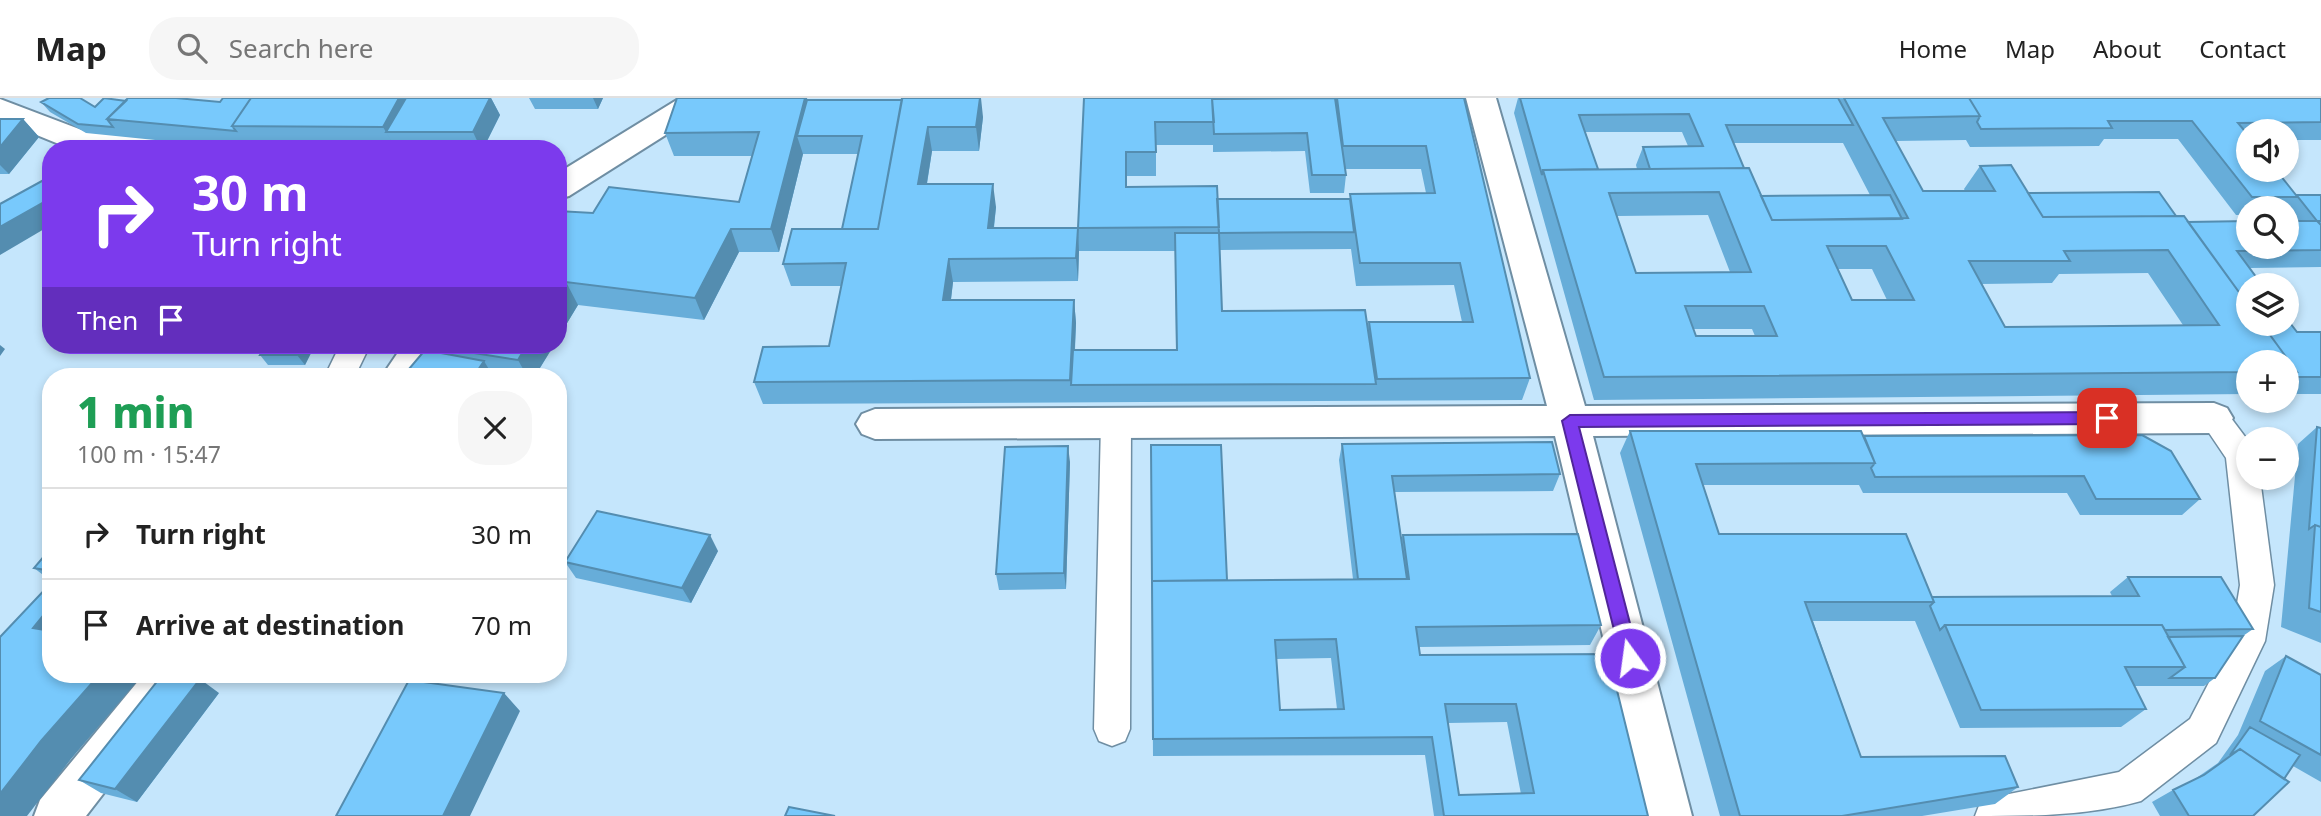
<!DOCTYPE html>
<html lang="en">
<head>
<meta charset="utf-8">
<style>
  body { margin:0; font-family:"Noto Sans",sans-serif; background:#f6f6f6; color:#222; height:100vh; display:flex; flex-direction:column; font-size:26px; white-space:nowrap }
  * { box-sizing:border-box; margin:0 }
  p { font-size:23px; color:#767676 }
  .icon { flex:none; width:38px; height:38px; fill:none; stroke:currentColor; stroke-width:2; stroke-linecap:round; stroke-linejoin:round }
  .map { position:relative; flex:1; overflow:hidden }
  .panel { position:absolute; left:42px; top:270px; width:525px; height:315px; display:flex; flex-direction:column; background:#fff; border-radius:28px; box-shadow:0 4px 10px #0003 }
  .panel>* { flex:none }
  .hud { position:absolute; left:42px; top:42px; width:525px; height:214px; border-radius:28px; box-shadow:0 4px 10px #0003; background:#7c3aed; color:#fff; overflow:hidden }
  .buttons { position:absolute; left:2236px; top:21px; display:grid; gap:14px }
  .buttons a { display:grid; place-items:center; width:63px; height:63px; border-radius:50%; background:#fff; box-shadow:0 4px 10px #0003; font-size:35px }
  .pin { position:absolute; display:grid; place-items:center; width:60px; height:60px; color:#fff; margin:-30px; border-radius:14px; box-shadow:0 4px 10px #0006 }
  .me { position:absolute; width:77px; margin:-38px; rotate:346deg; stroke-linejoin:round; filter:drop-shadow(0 0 5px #0008) }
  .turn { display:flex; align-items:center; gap:24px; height:147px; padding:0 35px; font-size:32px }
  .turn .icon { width:91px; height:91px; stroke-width:2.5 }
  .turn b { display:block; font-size:49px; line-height:60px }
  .then { display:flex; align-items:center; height:66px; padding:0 35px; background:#0003; gap:14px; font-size:26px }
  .round { display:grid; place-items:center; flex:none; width:74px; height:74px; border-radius:28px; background:#f6f6f6 }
  .overview { display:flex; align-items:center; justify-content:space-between; height:119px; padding:0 35px }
  h1 { font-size:42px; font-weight:800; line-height:52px; color:#1e9e55 }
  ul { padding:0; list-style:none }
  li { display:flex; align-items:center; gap:21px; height:91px; padding:0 35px; border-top:2px solid #e0e0e0 }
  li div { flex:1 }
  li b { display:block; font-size:26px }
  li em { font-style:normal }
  header { display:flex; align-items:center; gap:42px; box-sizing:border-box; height:98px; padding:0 35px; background:#fff; border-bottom:2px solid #e0e0e0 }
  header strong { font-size:33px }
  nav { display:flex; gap:38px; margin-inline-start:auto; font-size:24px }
  .search { width:490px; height:63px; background:#f6f6f6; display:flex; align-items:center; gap:18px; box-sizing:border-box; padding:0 24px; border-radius:28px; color:#767676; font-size:26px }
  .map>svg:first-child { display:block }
</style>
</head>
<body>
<header>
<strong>Map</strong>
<div class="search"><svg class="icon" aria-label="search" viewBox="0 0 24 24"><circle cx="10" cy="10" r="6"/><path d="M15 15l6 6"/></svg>Search here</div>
<nav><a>Home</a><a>Map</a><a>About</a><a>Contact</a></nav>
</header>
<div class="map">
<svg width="2321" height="718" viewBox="0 0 2321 718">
  <rect width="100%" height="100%" fill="#c5e6fc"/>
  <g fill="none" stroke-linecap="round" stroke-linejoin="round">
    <!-- lane casing -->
    <g stroke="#6f8ea3" stroke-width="3">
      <path id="lane" d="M340 247H370L355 278H325Z
        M2214 308 2225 312 2249 344V380H2260L2274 487 2265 543 2216 645 2141 703C2088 718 2031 718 1975 718L1980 705 1994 699 2119 674 2190 621 2231 542 2240 487 2226 360 2199 320 2203 312Z
        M1116 313 1127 316 1131 325 1130 631 1125 643 1112 648 1099 643 1094 631 1101 325 1105 316Z"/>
    </g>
    <!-- street casing -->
    <g stroke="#6f8ea3" stroke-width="4">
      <path id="street" d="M680 0H717L713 7 569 98 558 101V75Z
        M1466 0H1496L1585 308 2214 305 2227 310 2233 320 2227 330 2214 335 1593 338 1692 718H1646L1555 338 875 341 862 336 856 326 862 316 875 311 1547 308Z
        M0 1 87 34 164 41 175 44 180 51H71L0 22Z
        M403 247H441L420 278H382Z
        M144 576H192L185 590 86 718H34L40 702Z"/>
    </g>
    <!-- lane -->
    <use href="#lane" fill="#fff" fill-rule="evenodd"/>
    <!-- street -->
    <use href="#street" fill="#fff" fill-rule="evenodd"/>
  </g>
  <!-- wall -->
  <path fill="#67add9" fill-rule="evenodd" d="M223 0H491L500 17 483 51H244L86 35 50 14 41 4 95 9 126 3 220 4Z
    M529 0H603L598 11H535Z
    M677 0H807V2L983 19 979 53H932L927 86 996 109 994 130H1078L1084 0H1464L1530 280 1522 302 763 306 754 284 829 248 841 188H791L783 166 842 131 858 56H803L779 154H739L704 222 578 207 558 240V113L593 115 739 104 752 58H674L665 35ZM1213 46V54L1305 53 1310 95H1344L1346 77 1345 71H1421L1426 95 1350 96V101H1217L1127 89V78H1156V47H1213ZM1351 151 1356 188 1454 187 1462 224H1369L1368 231 1222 213 1219 152ZM1079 153H1175L1176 252H1075L1076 225 1074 202H951L953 184 1078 183Z
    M1518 0H2321V42H2287V33H2249V72L2296 97H2321V169L2250 170 2297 234H2321V296H2287V264H2249V296L1594 302 1514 15ZM1585 34H1682L1688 48 1643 49 1636 67 1637 71H1598ZM2104 41H2178L2236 117H2249V110H2287V149L2188 124 2028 95 1980 68 1964 91 1965 93H1923L1895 43 1966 42 1970 49 2099 48ZM1733 45H1843L1870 97 1761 98 1744 70ZM1708 117 1730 174 1636 175 1617 118ZM1838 171H1872L1887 202H1852ZM2148 175 2183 227 2005 229 1981 186 2052 185 2059 176ZM1693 231H1752L1755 238H1696Z
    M0 21H23L39 39 9 76H0Z
    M266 247H315L305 267H268L260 257Z
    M422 247H554L535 278H403L425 252Z
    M2317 329 2321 330V545L2281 529 2298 346Z
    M1630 333 1863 338 2142 337 2200 401 2182 417H2080L2067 395H1863L1859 387H1703L1719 436 1932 499 2112 498 2110 494 2128 479 2253 531 2243 538 2215 580 2204 588H2134L2146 611 2121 629 1960 630 1915 523H1813L1861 659 2018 689 1995 706 1922 718H1720L1620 355Z
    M1342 346 1560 376 1553 393 1394 394 1401 442 1403 437 1601 527 1590 547 1419 549 1420 557 1608 556 1648 718H1434L1425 657 1153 658 1151 347 1227 482 1353 481 1339 362ZM1331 560 1337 611 1280 612 1276 561ZM1507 624 1521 696 1459 697 1448 625Z
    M1070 364 1066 491 999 492 996 476Z
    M718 453 691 505 576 480 565 464Z
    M34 470 51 473V483Z
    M2286 558 2321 577V684L2293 668 2253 718H2160L2152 704 2173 692 2195 681 2218 665 2238 637 2265 573Z
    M219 595 137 704 101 695 79 682Z"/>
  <!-- shaded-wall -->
  <path fill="#548db0" d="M399 0H426L386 34 396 51 383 29Z
    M490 0H491L500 17 483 51H481L473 34Z
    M593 0H603L598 11Z
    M805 0H807L812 20 797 38 803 56 779 154 771 131Z
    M980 0H981L983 19 979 53 976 29Z
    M23 21 39 39 9 76 0 67V49Z
    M928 29 932 53 923 109 918 86Z
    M993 86 996 109 991 153 988 130Z
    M51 100V127L0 157V129Z
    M1078 130 1079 153 1078 183 1076 160Z
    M731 131 739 154 704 222 695 200Z
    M949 161 953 184 948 225 943 202Z
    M566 184 578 207 558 240V197Z
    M1074 202 1076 225 1073 287H1071Z
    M0 247 5 251 0 258Z
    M303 247H315L305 267 297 257Z
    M527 247H554L535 278H527L518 262Z
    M484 263 493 278H474Z
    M1068 348 1070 364 1066 491 1064 475Z
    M710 437 718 453 691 505 682 490Z
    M51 508V543L33 530Z
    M100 576H143L71 661 27 718H0V696L41 643Z
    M200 581 219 595 137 704 115 691Z
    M504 595 520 613 470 718H443Z"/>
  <!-- building -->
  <path fill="#78c9fc" stroke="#548db0" stroke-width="2" fill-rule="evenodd" d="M49 0H80L95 9 104 0 126 3 107 21 113 29 78 26 41 4Z
    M128 0H176L220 4 223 0H251L232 28 236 33 107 21Z
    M251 0H399L383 29 232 28Z
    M406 0H490L473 34H386Z
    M677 0H805L771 131H731L695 200 566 184 558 197V113L593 115 609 89 739 104 759 34 665 35Z
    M902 0H980L976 29H928L918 86H993L988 130H1078L1076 160 949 161 943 202H1074L1070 282 754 284 763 249 829 248 846 165 783 166 792 131H878Z
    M1084 0H1212L1214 24H1155L1156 54H1126V89L1217 88 1219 129 1078 130Z
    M1335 0 1346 77H1312L1307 35 1214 36 1212 1Z
    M1337 0H1464L1530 280 1377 281 1369 224H1473L1460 165H1360L1350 96 1435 95 1426 48H1343Z
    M1520 0H1838L1853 27H1726L1744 70 1650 71 1643 49 1703 48 1689 16 1579 17 1598 71 1543 72 1542 77Z
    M1844 0H1969L1980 18 1883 20 1923 93H1995L1980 68 2011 67 2043 119 2184 118 2249 208V226H2262L2297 274H2287V264H2249V274L1604 279 1543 72 1749 70 1772 122 1908 120ZM1719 94 1751 174 1636 175 1609 95ZM1827 148H1886L1914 202H1852ZM2168 152 2219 227 2005 229 1969 163H2070L2064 153ZM1685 208H1764L1777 238H1696Z
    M1969 0H2321V24L2238 25 2249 38V72H2276L2296 97H2321V123H2317L2321 127V152L2237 153 2262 187H2249V208L2188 124 2249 123V149H2287V123H2317L2298 99H2252L2192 23H2108L2112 30 1981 31 1977 24 1980 18Z
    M807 2H902L878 131H842L862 38H797Z
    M0 21H23L0 49Z
    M51 78V100L0 129V106Z
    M2159 94 2176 118 2043 119 2028 95Z
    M1890 97 1902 121 1772 122 1761 98Z
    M1217 101H1350L1354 134 1219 135Z
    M1175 135H1219L1222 213 1365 212 1376 286 1071 287 1073 252H1177Z
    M2287 221 2297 234H2321V279H2291L2297 274 2262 226H2287Z
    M266 247H303L297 257H260Z
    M424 247H527L518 262Z
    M425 252 484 263 474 278H403Z
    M2317 329 2321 330V429L2315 427 2309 431Z
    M1630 333H1861L1875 365 1696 366 1719 436H1906L1934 504H1805L1861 659 2005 658 2018 689 1842 718H1740Z
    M2142 337 2171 353 2200 401H2096L2084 378 1875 379 1871 370 1875 365 1864 338Z
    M1552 344 1560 376 1392 378 1407 481H1358L1342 346Z
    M1151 347H1221L1227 482 1152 483Z
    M1068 348 1064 475 996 476 1005 349Z
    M597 413 710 437 682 490 565 464Z
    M2315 427 2321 429V514L2309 510Z
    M1578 436 1601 527 1416 529 1420 557 1608 556 1648 718H1444L1432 639 1153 641 1152 483 1409 481 1403 437ZM1336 541 1344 611 1280 612 1275 542ZM1445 606H1516L1534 695 1459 697Z
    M51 450V473L34 470Z
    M2128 479H2221L2253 531 2165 532 2162 527H1945L1940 532 1930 508 1934 504 1932 499 2139 498Z
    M51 485V508L33 530 51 533V576H100L41 643 0 696V539Z
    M1945 527H2162L2185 569H2125L2146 611 1981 612Z
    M2243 538 2215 580H2170L2185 569 2168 539Z
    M2286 558 2321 577V657L2260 623Z
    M163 576H178L200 581 115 691 79 682Z
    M409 582 504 595 443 718H336Z
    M2250 629 2300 657 2284 681 2240 651 2230 657Z
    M2240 651 2289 684 2253 718H2189L2173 692 2204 677Z
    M789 709 835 718H785Z"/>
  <!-- route -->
  <path fill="#7c3aed" stroke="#51269a" stroke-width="2" d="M2107 314 2115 320 2107 326 1579 329 1639 560 1636 566 1630 568 1623 566 1621 560 1562 323 1570 317Z"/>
</svg>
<div class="buttons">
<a><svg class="icon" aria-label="sound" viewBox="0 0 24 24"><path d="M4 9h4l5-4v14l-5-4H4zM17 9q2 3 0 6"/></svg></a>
<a><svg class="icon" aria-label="search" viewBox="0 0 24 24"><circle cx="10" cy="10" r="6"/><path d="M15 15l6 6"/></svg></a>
<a><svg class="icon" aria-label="layers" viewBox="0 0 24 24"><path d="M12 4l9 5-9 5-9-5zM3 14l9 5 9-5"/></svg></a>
<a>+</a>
<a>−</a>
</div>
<div class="pin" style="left:2107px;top:320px;background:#d93025"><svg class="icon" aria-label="arrive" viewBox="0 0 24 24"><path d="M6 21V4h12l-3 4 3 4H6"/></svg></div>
<svg class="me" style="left:1630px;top:560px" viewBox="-20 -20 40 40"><circle r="17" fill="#7c3aed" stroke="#fff" stroke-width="3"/><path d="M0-11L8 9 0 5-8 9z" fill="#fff"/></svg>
<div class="hud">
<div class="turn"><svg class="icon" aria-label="right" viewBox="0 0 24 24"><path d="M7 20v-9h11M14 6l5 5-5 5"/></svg><div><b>30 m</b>Turn right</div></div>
<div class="then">Then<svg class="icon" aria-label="arrive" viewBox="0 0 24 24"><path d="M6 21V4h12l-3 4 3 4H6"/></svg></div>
</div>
<section class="panel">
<div class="overview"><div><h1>1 min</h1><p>100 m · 15:47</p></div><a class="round"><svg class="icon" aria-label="close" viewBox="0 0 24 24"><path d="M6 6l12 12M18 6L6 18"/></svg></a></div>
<ul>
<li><svg class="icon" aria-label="right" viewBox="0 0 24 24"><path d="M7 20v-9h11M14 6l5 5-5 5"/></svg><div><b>Turn right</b></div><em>30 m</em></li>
<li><svg class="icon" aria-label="arrive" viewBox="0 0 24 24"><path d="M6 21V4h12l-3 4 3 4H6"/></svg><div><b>Arrive at destination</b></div><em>70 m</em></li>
</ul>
</section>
</div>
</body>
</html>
